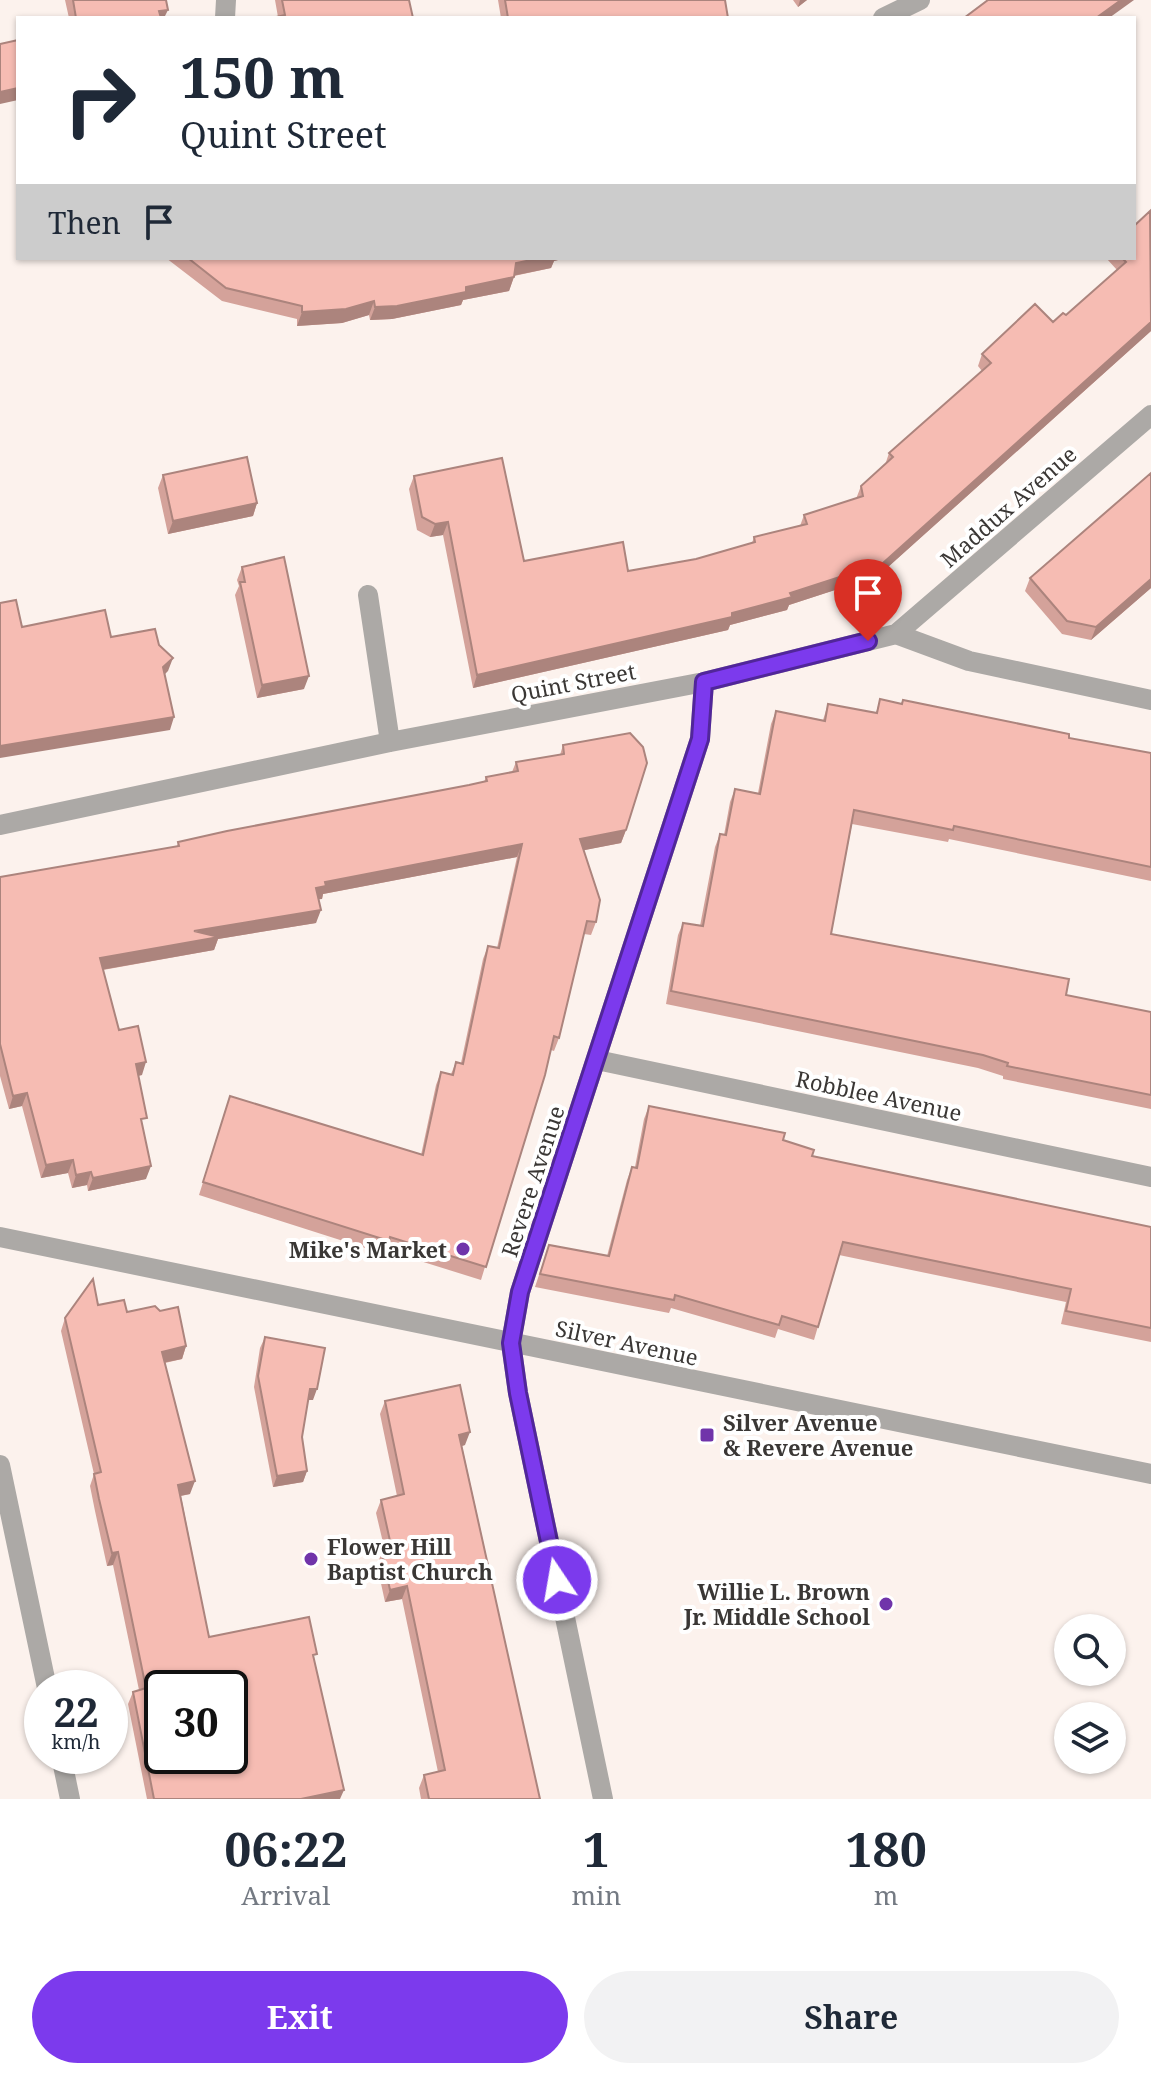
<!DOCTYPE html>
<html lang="en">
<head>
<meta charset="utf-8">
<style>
  body { margin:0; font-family:"Noto Serif",serif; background:#f2f2f3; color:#1f2937; height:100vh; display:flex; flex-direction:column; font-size:30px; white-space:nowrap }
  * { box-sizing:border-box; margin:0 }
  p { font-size:26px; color:#747a83 }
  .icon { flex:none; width:44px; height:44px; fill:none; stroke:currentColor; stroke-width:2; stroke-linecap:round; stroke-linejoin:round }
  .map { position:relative; height:1799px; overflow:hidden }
  .drawer { display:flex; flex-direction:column; background:#fff; flex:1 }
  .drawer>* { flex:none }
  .guide { position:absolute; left:16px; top:16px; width:1120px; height:244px; border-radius:0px; box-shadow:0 2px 6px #0004; background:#fff; color:#1f2937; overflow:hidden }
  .fabs { position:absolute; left:1054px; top:1614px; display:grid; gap:16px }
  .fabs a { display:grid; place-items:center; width:72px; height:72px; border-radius:50%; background:#fff; box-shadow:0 2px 6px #0004; font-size:40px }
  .speed { position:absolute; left:24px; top:1670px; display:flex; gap:16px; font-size:40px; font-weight:700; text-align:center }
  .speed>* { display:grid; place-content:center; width:104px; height:104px; border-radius:50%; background:#fff; box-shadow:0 2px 6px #0004; line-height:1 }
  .speed small { font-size:20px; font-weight:400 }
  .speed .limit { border:4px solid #111; border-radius:12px; background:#fff; color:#111 }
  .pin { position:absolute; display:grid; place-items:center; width:68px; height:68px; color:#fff; margin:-82px -34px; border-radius:50% 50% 50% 0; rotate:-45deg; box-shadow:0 0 8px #0007 }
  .pin .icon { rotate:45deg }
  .me { position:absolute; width:88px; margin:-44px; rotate:348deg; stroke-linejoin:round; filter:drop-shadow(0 0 6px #0008) }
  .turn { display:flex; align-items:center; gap:28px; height:168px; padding:0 32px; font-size:36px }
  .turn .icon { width:104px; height:104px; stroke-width:2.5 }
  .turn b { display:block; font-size:56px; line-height:68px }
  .then { display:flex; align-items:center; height:76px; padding:0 32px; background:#0003; gap:16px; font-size:30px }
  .eta { display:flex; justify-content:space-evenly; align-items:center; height:136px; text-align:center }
  .eta b { font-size:48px; font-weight:700; line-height:56px }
  .primary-button { display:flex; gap:16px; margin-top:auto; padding:16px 32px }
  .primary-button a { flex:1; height:92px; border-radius:48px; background:#7c3aed; color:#fff; font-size:32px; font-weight:700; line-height:92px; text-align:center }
  .primary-button a+a { background:#f2f2f3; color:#1f2937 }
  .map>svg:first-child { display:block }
</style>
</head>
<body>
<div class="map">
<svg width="1151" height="1799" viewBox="0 0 1151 1799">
  <rect width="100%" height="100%" fill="#fcf2ed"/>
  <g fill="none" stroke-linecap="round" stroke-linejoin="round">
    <!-- minor -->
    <path stroke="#aca9a6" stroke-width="20" d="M225 18 226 0
      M883 18 920 0
      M368 595 390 742
      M896 634 1151 415
      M0 825 390 742 704 682 896 634 969 661 1151 700
      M597 1060 1151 1177
      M0 1465 47 1688
      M61 1756 70 1799
      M603 1799 518 1393 511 1343 520 1292 700 739 704 682"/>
    <!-- tertiary -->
    <path stroke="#aca9a6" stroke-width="20" d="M0 1237 1151 1474"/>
  </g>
  <!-- wall -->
  <path fill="#d4a29a" d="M65 0H166L164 18H69Z
    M275 0H409L278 17Z
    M498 0H725L728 18H501Z
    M793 0H807L798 7Z
    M166 258H559L558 260 554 261 551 268 514 276 509 291 463 300 461 305 392 319 370 320 369 315 342 323 297 326V319L222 301Z
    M1108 258H1134L1151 331 878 576 789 605 787 610 730 625 728 630 473 688 443 535 430 537 417 530 409 489 414 476 524 561 628 571 696 559 752 543 754 537 800 526 804 515 856 499 861 486 885 465 889 453 982 371 978 366 982 354 1066 315 1117 270 1107 259Z
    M1151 473V588L1091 640 1062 634 1025 591 1030 578Z
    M163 475 257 503 253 516 168 534 158 488Z
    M242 567 304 689 257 698 235 595 239 586 237 580Z
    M880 699 1069 738 1151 753V881L949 839 948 842 852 824 831 934 1066 995 1151 1012V1109L1003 1079V1076L978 1068 666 1004 678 935 683 923 700 926 715 847 720 834 724 835 730 802 735 789 758 793 771 724 776 711 823 720 828 704 876 713Z
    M563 745 626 830 621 843 584 850 596 922 591 935 584 934 559 1038 554 1051 551 1050 481 1280 385 1250 384 1254 199 1195 226 1109 421 1155 436 1085 441 1072 451 1074 456 1062 461 1063 483 959 488 946 497 948 517 857 323 894 322 899H319L316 923 218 939 214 950 103 970 119 1030 142 1075 138 1076 146 1179 88 1191 87 1185 72 1188 68 1173 41 1178 22 1106 9 1109 0 1076V877L177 847 178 842 469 785 484 782 486 777 512 772 516 762 560 755Z
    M649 1106 783 1140 812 1156 1151 1227V1342L1061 1324 1066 1302 839 1255 814 1340 778 1329 775 1338 671 1308 669 1313 535 1287 549 1245 607 1256 627 1180 632 1167H635L644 1119Z
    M98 1305 127 1312 160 1311 186 1346 182 1359 165 1363 190 1494 181 1496 209 1637 314 1662 340 1799H147L128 1704 133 1692 139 1690 113 1565 107 1566 95 1511 90 1486 94 1474 61 1331 65 1318Z
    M265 1337 313 1400H308L302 1437 307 1471 303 1482 273 1487 254 1387 260 1348Z
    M385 1401 465 1445 462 1446 540 1799H421L419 1788 424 1775 438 1772 402 1599 385 1602 377 1565 382 1552 385 1551 376 1513 381 1500 397 1496 380 1414Z"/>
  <!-- shaded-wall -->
  <path fill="#ac847d" d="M800 0H807L798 7Z
    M1121 0H1134L1109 18H1096Z
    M168 10 164 18H157L159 11Z
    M18 88V100L0 104V92Z
    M541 258H559L558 260 554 261 551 268 512 276 516 263Z
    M514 277 509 291 463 300 461 305 392 319 370 320 375 307Z
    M374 301 369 315 342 323 297 326 302 312Z
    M1151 322V331L878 576 789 605 787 610 730 625 728 630 473 688 477 675 732 613 790 593Z
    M257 503 253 516 168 534 173 521Z
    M448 522 443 535 430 537 435 524Z
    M1151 579V588L1091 640 1096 627Z
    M173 658 168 671 159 680 163 667Z
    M309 676 304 689 257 698 262 685Z
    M174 717 170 730 0 758V746Z
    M626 830 621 843 575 852 580 839Z
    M522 844 517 857 323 894 322 899 312 900 316 888 325 882Z
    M321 910 316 923 218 939 214 950 95 971 100 958 194 931Z
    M146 1062 142 1075 131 1077 136 1064Z
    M27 1093 22 1106 9 1109 13 1096Z
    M73 1160 68 1173 41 1178 46 1165Z
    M151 1166 146 1179 88 1191 93 1178Z
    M91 1172 87 1185 72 1188 76 1175Z
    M186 1346 182 1359 157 1364 162 1352Z
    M310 1389H317L313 1400H306Z
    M470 1432 465 1445 454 1448 459 1435Z
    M307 1471 303 1482 273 1487 277 1476Z
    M195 1481 190 1494 174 1497 178 1485Z
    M118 1552 113 1565 107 1566 112 1553Z
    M407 1586 402 1599 385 1602 390 1590Z
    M344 1790 340 1799H301Z"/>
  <!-- building -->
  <path fill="#f6bcb3" stroke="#ac847d" stroke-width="2" fill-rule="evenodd" d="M73 0H166L168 10 159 11 161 18H76Z
    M282 0H409L413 18H272L285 15Z
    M505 0H725L728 18H508Z
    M988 0H1121L1096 18H964Z
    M18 40V88L0 92V44Z
    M1150 211 1151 322 883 563 790 593 792 597 732 613V617L477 675 448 522 435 524 422 517 414 476 502 458 524 561 623 542 628 571 696 559 755 542 754 537 807 524 804 515 863 496 861 486 893 457 889 453 991 363 982 354 1035 304 1053 322 1063 313 1066 315 1126 262 1122 258H1134V226Z
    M188 258H541L516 263 514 277 466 287V292L397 306 375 307 374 301 346 309 302 312V306L226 288Z
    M247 457 257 503 173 521 163 475Z
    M1151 473V579L1096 627 1067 621 1030 578Z
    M284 557 309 676 262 685 240 582H245L242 567Z
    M16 600 22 627 105 610 111 637 155 629 159 645 173 658 163 667 174 717 0 746V603Z
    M880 699 902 704 903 700 1069 734V738L1151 753V867L954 826 953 830 854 810 831 934 1069 979 1066 995 1151 1012V1095L1007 1066 1008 1063 983 1055 671 991 683 923 703 926 720 834 726 835 735 789 760 794 776 711 825 721 828 704 877 713Z
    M630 733 643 747 647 763 626 830 580 839 600 900 596 922 587 921 559 1038 554 1036 545 1075 486 1267 390 1237 389 1241 203 1182 230 1096 423 1155 441 1072 453 1075 456 1062 463 1064 488 946 499 948 522 844 325 882 326 886 316 888 321 910 194 931 219 937 100 958 119 1030 138 1026 146 1062 136 1064 147 1118 141 1119 151 1166 93 1178 91 1172 76 1175 73 1160 46 1165 27 1093 13 1096 0 1044V877L179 846 178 842 227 831 469 785 487 781 486 777 518 771 516 762 564 754 563 745Z
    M649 1106 785 1133 783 1140 814 1150 812 1156 1151 1227V1328L1066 1311 1071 1289 843 1242 818 1327 782 1316 779 1325 675 1295 674 1300 540 1274 549 1245 609 1256 632 1167 637 1168Z
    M93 1279 98 1305 124 1300 127 1312 155 1306 160 1311 178 1307 186 1346 162 1352 195 1481 178 1485 209 1637 309 1617 317 1654 313 1655 344 1790 301 1799H154L133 1692 146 1688 118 1552 112 1553 99 1499 94 1474 101 1472 65 1318ZM162 1688H230V1756H162Z
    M265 1337 325 1348 317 1389H310L302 1437 307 1471 277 1476 258 1376Z
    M460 1385 470 1432 459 1435 540 1799H429L424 1775 445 1770 407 1586 390 1590 382 1552 392 1550 381 1500 404 1494 385 1401Z"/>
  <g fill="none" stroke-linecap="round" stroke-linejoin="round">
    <!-- route casing -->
    <g stroke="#51269a" stroke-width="20">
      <path id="route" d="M557 1580 518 1393 511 1343 520 1292 700 739 704 682 868 641"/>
    </g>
    <!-- route -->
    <use href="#route" stroke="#7c3aed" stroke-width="14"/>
  </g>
  <!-- markers -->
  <g fill="#7034aa" stroke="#fff" stroke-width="3">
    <circle cx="463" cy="1249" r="8"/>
    <rect x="699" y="1427" width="16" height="16" rx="4"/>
    <circle cx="311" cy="1559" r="8"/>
    <circle cx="886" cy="1604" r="8"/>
  </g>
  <g text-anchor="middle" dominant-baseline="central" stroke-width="8" stroke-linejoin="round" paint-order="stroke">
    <!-- street labels -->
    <g font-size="22" fill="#3a3735" stroke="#fff">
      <text transform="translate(1008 506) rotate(-41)">Maddux Avenue</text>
      <text transform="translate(573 682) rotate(-11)">Quint Street</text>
      <text transform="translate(879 1095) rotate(12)">Robblee Avenue</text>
      <text transform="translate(532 1181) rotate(-72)">Revere Avenue</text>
      <text transform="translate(627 1342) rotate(12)">Silver Avenue</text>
    </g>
    <!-- poi labels -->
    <g font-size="22" font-weight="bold" fill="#3a3735" stroke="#fff" text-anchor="end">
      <text x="447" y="1249">Mike's Market</text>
      <text x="723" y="1422" text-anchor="start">Silver Avenue<tspan x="723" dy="25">&amp; Revere Avenue</tspan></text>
      <text x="327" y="1546" text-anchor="start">Flower Hill<tspan x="327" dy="25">Baptist Church</tspan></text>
      <text x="870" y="1591">Willie L. Brown<tspan x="870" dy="25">Jr. Middle School</tspan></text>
    </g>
  </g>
</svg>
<div class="fabs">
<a><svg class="icon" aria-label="search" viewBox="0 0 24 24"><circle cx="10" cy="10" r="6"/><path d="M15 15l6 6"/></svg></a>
<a><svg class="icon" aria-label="layers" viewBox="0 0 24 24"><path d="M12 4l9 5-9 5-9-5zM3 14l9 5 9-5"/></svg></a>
</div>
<div class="speed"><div>22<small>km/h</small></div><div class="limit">30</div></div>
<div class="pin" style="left:868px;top:641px;background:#d93025"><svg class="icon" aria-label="arrive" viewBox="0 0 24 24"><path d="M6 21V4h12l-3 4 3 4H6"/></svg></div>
<svg class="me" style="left:557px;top:1580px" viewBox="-20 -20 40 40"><circle r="17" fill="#7c3aed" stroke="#fff" stroke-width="3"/><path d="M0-11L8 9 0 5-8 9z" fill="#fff"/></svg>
<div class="guide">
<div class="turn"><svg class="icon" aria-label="right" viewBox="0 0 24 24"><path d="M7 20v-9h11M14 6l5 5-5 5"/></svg><div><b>150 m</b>Quint Street</div></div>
<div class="then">Then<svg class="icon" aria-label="arrive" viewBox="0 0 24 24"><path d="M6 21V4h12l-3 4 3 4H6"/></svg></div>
</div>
</div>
<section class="drawer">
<div class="eta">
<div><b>06:22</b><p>Arrival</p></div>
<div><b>1</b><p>min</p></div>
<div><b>180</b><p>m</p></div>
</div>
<div class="primary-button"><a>Exit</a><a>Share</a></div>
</section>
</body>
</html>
